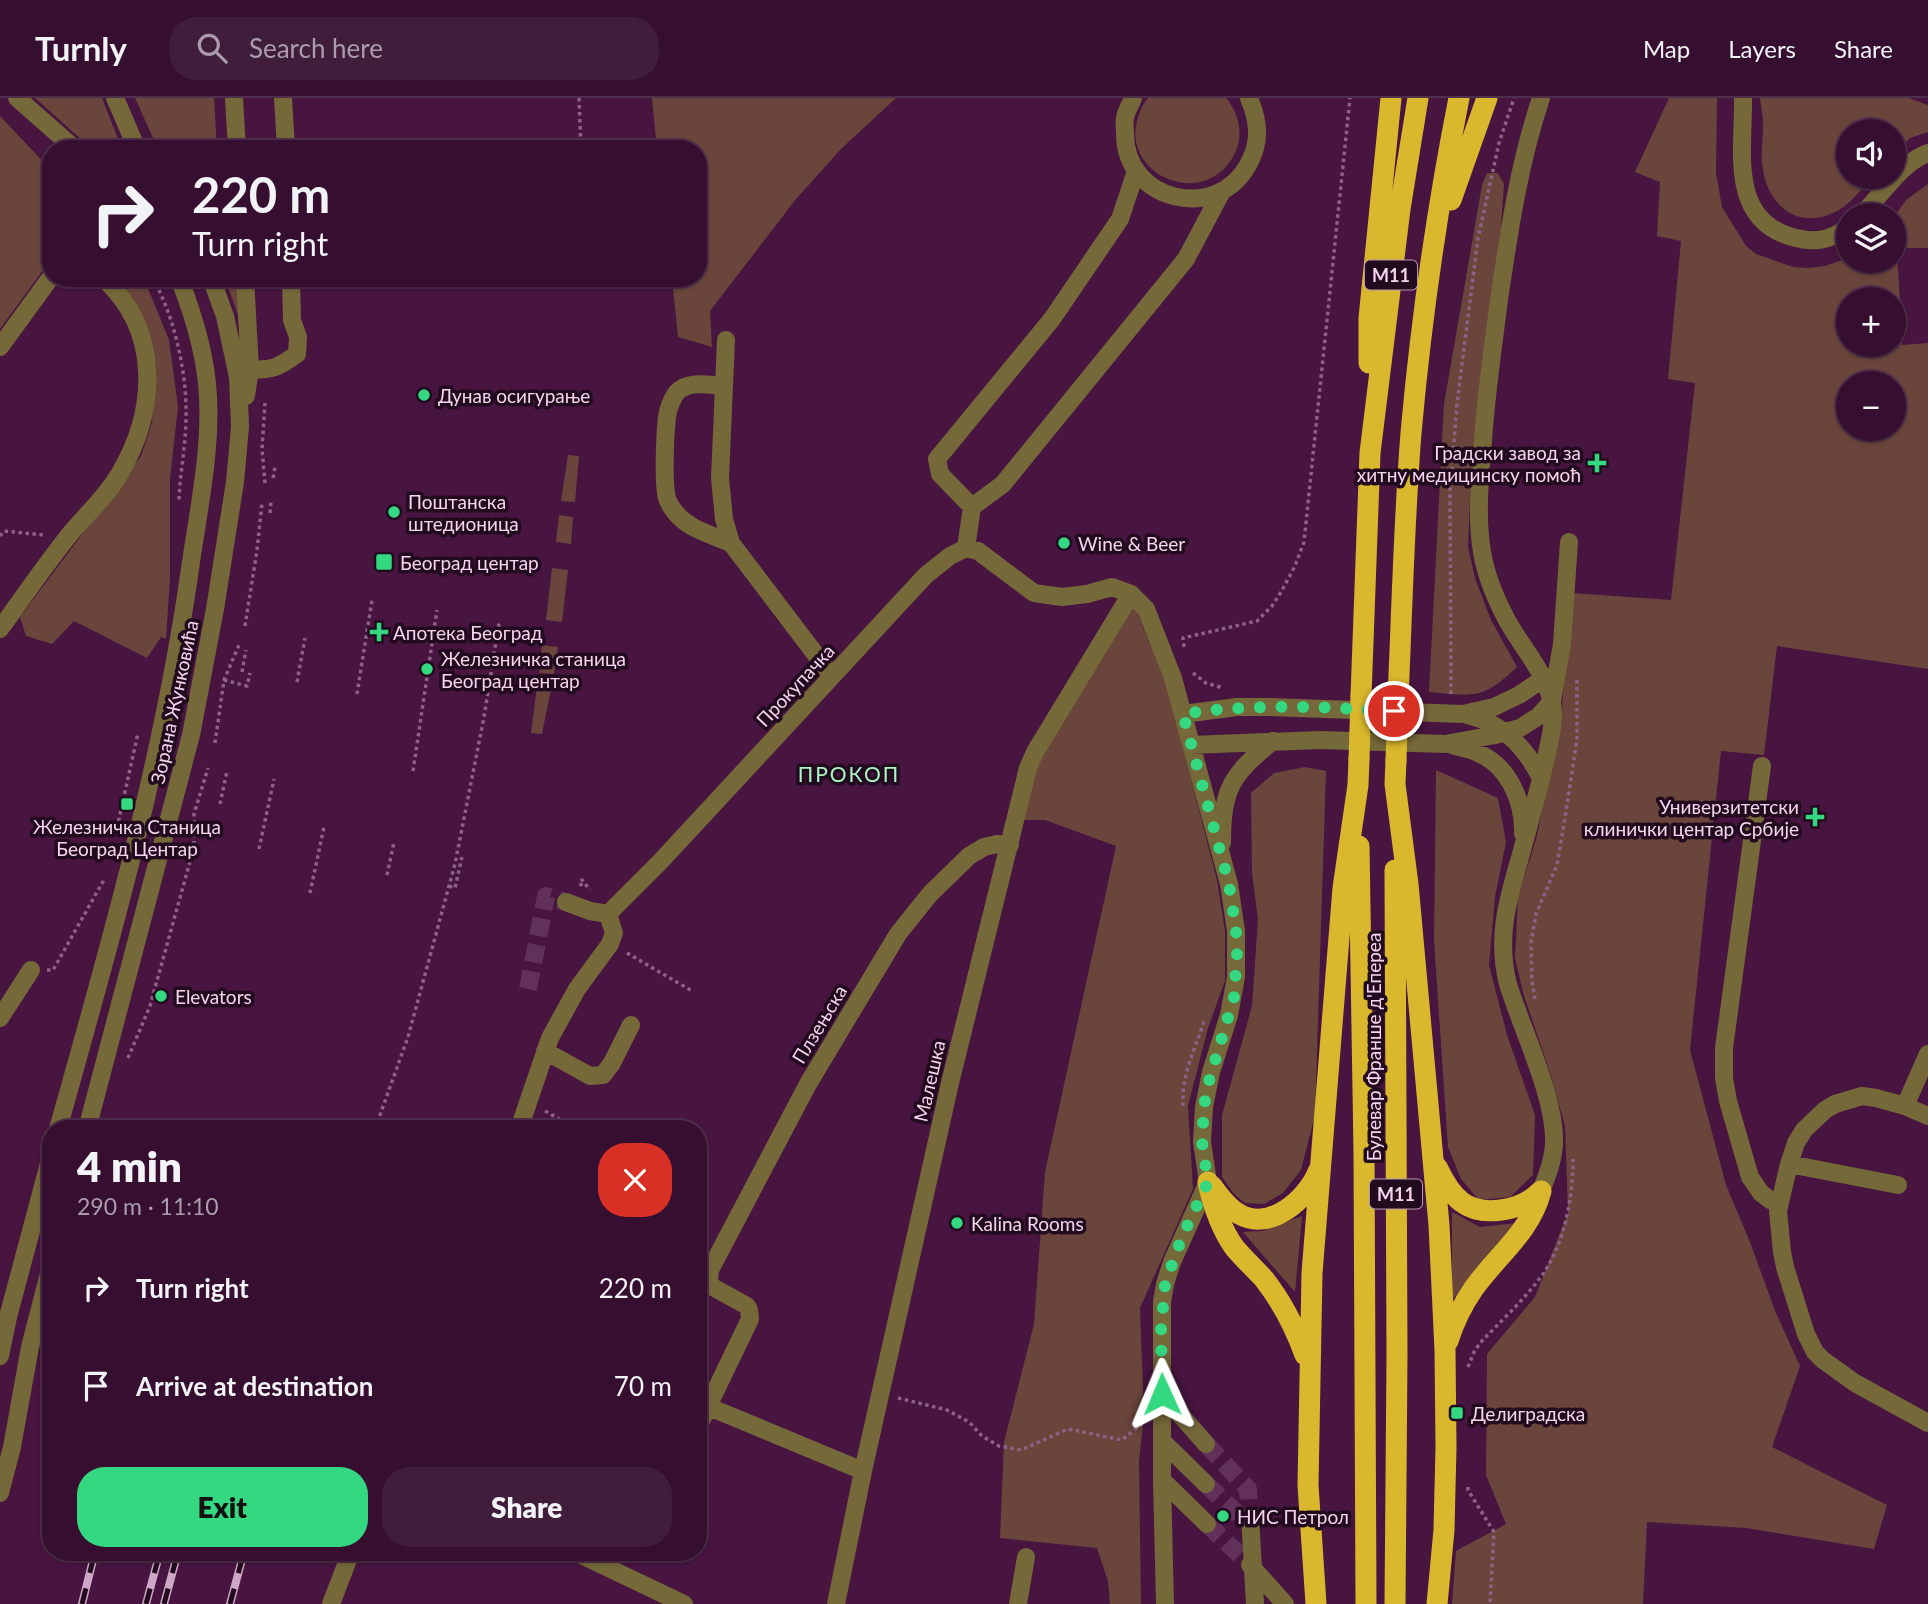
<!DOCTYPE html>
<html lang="en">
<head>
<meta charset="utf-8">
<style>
  body { margin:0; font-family:Lato,sans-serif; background:#411d3c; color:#f1f3f6; height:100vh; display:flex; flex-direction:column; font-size:26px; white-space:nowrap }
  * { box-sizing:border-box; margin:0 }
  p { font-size:23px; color:#aa9cab }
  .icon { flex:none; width:38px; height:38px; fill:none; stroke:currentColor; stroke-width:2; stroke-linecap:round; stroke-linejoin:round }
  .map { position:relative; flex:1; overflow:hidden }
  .details { position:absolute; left:42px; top:1022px; width:665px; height:441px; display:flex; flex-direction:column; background:#360f30; border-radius:28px; box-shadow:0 2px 5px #0004,0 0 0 2px #502f4c }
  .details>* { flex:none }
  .top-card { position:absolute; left:42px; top:42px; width:665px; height:147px; border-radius:28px; box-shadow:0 2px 5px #0004,0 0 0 2px #502f4c; background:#360f30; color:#f1f3f6; overflow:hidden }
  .tools { position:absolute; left:1836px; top:21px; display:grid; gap:14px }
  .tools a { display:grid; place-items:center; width:70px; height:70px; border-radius:50%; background:#360f30; box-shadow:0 2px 5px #0004,0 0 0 2px #502f4c; font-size:35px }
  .pin { position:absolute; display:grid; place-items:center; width:60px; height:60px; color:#fff; margin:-30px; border:4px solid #fff; border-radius:50%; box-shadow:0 2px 7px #0007 }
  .me { position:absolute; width:77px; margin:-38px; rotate:359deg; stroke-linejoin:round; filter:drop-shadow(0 0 5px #0008) }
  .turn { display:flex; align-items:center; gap:24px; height:147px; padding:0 35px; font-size:32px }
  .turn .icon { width:91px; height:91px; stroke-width:2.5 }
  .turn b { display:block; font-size:49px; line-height:60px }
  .round { display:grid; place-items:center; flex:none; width:74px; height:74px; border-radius:28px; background:#411d3c }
  .head { display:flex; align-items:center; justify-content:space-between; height:119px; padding:0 35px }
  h1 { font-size:42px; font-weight:800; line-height:52px }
  .primary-button { display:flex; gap:14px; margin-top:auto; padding:14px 35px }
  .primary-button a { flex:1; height:80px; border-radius:28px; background:#34d881; color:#111; font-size:28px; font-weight:800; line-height:80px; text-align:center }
  .primary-button a+a { background:#411d3c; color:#f1f3f6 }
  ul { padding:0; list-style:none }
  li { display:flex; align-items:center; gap:21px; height:98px; padding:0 35px }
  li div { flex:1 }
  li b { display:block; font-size:26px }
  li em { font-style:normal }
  header { display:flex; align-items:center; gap:42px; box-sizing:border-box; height:98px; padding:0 35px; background:#360f30; border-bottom:2px solid #502f4c }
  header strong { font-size:33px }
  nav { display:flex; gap:38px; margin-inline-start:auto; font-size:24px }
  .search { width:490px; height:63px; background:#411d3c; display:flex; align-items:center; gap:18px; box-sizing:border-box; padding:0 24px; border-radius:28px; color:#aa9cab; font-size:26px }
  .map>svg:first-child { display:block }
</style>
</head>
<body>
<header>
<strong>Turnly</strong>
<div class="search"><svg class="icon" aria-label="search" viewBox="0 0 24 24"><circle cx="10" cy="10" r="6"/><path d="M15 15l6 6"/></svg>Search here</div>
<nav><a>Map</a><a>Layers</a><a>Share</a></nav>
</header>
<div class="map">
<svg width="1928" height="1506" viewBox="0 0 1928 1506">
  <rect width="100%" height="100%" fill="#481440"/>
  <!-- green -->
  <path fill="#6a453c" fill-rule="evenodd" d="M35 0H102L122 51H92Z
    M135 0H214L217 51H158Z
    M652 0H896L841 51 796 101 710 213 712 249 678 239 672 180H698V51H657Z
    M1148 0H1226C1238 14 1243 33 1237 50 1211 118 1113 77 1140 14 1141 9 1145 4 1148 0Z
    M1669 0H1717L1716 75 1722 109 1746 148 1756 156 1793 169 1808 170 1825 168 1848 160V163H1894V119L1906 102 1928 86V150H1897L1902 247 1928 245V571L1777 548 1764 657 1721 653 1690 952 1726 1087 1750 1144 1775 1213 1800 1268 1772 1349 1887 1407 1874 1451 1746 1430 1647 1424 1643 1506H1452L1456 1453 1506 1426 1486 1377 1487 1256 1535 1199 1568 1115 1565 1028 1550 974 1524 898 1515 861 1518 799 1537 738 1562 608 1572 495 1671 502 1695 285 1668 281 1681 143 1657 138 1660 84 1635 74ZM1848 201H1894V247H1848ZM1848 285H1894V331H1848Z
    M1760 0H1909L1928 7V34L1910 40 1894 57V33H1848V79H1872C1863 89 1854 102 1842 110 1801 136 1766 109 1762 65 1761 53 1763 40 1763 27 1763 18 1761 9 1760 0Z
    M0 18 51 72V161L0 231Z
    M1487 75H1498L1504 86 1501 130 1470 398 1468 449 1475 480 1491 522 1517 569C1482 602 1475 598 1429 594L1444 306 1482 87Z
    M115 180H142L147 188 169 242 178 309 170 381V480L166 541 161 539 147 560 74 523 52 546 26 538 20 519 141 358 152 325 155 281 145 232 125 190Z
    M225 180H242L241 226Z
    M568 357 579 358 575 404 561 403Z
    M559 417 573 419 571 446 556 444Z
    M552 470 568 472 562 524 546 522Z
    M1135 509 1167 588 1217 782 1225 833V883L1208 930 1188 1008 1193 1091 1140 1210 1144 1318 1139 1363 1141 1506H1110L1108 1483 1097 1450 1000 1440 1004 1344 1034 1226 1045 1074 1116 748 1045 722H1013L1092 550Z
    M542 547 558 549 554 576 539 575Z
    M537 589 551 591 542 636 531 635Z
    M1305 669 1326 673 1315 1017 1301 1072 1283 1095 1264 1106 1245 1105 1234 1096 1222 1079V1017L1252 908 1258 821 1252 775 1251 695 1274 675Z
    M1436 672 1498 700 1506 744 1495 799 1489 867 1507 937 1535 1017 1533 1077 1510 1099 1479 1102 1461 1081 1448 1049 1434 843Z
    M1452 1114 1480 1129 1517 1125 1452 1202Z
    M1302 1118 1295 1194 1243 1134 1262 1133Z"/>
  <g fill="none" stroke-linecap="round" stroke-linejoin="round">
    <!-- minor-tunnel -->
    <path stroke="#62315a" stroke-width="18" stroke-dasharray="18 9" stroke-linecap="butt" d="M528 891 546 798 566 804
      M1206 1346 1248 1391 1250 1418
      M1206 1386 1244 1422
      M1207 1426 1244 1461"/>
    <!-- path -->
    <path stroke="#8e6286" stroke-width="3.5" stroke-dasharray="3.5 3.5" stroke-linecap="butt" d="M579 0 581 51
      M152 180C173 213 186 272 186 311 187 342 180 372 179 403
      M273 380 275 369
      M265 385 262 351 265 305
      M270 415 271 403
      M0 438 4 433 44 437
      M245 528 257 452 262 405
      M1184 549 1183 540 1257 523 1272 508 1281 494 1295 468 1304 444 1350 0
      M242 574 246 552
      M1193 575 1206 585 1223 590
      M224 582 247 588 250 575
      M297 584 305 540
      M357 596 372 502
      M1451 596 1450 393 1457 306 1478 140 1499 45 1514 0
      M215 645 224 582 239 547
      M413 673 437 512
      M220 706 227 673
      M117 730 138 635
      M259 751 274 681
      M387 777 394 744
      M449 788 455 790 462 759
      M582 788 579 784 582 782 590 792
      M310 795 324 729
      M627 855 692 893
      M47 872H53L105 780
      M1535 901 1532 883 1531 845 1536 816 1557 767 1564 726 1577 641V579
      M128 960 150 908 194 749V716L208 670
      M1183 1008C1181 978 1196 948 1205 921
      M545 1013 577 1031
      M375 1031 408 939 455 766 484 619 499 525
      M1468 1269 1474 1254 1480 1245C1501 1223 1525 1201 1543 1176 1565 1144 1573 1099 1573 1061
      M898 1300 947 1312 969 1324 982 1338 999 1348 1021 1352 1068 1331 1122 1342 1142 1326
      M1468 1389V1392L1494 1434 1490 1506"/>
    <!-- minor -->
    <path stroke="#756839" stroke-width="18" d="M17 0 75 51
      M115 0 137 51
      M234 0 237 51
      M283 0 286 51
      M1133 0C1131 6 1126 13 1125 20 1124 25 1125 31 1125 36 1125 103 1216 125 1248 67 1261 44 1259 24 1249 0
      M1541 0C1519 65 1509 134 1499 202 1493 249 1486 296 1483 343 1480 380 1476 418 1482 454 1486 478 1496 502 1508 524 1524 553 1553 582 1553 617 1553 633 1548 649 1545 664 1538 695 1529 726 1521 756 1508 801 1496 839 1508 886 1522 932 1556 1000 1554 1046 1553 1063 1547 1078 1541 1093
      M1743 0C1744 51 1728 121 1792 139 1815 145 1828 143 1848 130
      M1862 117C1881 97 1902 64 1928 55
      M245 180 250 271 246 298
      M726 242 720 380 724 421 731 445 832 578
      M0 249 51 179
      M250 271C272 273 279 269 297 256L298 239 292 222 291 180
      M724 288C709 287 689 282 677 294 672 301 668 311 667 319 665 336 663 386 667 400 668 405 672 410 675 414 688 431 712 437 731 445
      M972 409 1003 386 1186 161 1221 95
      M966 450 972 409 940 376 937 361 1052 221 1120 121 1136 73
      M0 531C22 501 43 470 66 441 83 419 106 400 120 375 157 312 161 232 103 180
      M1183 616 1237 609H1270L1463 616 1494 609 1519 597 1543 581 1551 580
      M1467 617C1503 625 1525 649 1541 680
      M1191 647 1320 642 1445 646 1495 637 1520 630 1539 618 1552 603 1562 546 1569 444
      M1452 647C1461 650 1470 651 1478 655 1509 668 1524 704 1523 736
      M1762 668 1724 950V980L1728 1003 1750 1079 1761 1095 1770 1102 1779 1105
      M1222 745C1222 690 1232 676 1273 643
      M566 804 590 813 608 816
      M608 816 659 765 926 477 950 458 966 450 978 453 1034 495 1062 499 1087 496 1112 489 1131 496 1146 511 1173 580 1229 786 1236 833V879L1229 917 1211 974 1204 1009 1202 1044 1208 1084 1172 1164 1165 1186 1162 1204V1382L1165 1506
      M0 920 31 872
      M545 953 590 978 603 977 612 965 631 927
      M1905 1008 1928 956
      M1928 1018 1905 1008 1876 1000 1862 998 1835 1006 1825 1012 1804 1032 1796 1045 1789 1066 1778 1113 1782 1154 1785 1169 1806 1236 1815 1254 1823 1262 1855 1285 1928 1325
      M58 1031C110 846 163 661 190 471 198 414 211 355 208 298 206 257 194 218 179 180
      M87 1031 191 637 215 511 235 384 240 329 238 279 225 218 211 180
      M519 1031 550 940 577 891 610 846 614 835 608 816
      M1789 1066 1898 1087
      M0 1258 8 1219 51 1058
      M1162 1296 1206 1346
      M709 1309 863 1373
      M699 1327 750 1221 749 1212 747 1208 711 1188 709 1181 710 1172 808 986 898 836 930 796 969 758 984 749 997 746 1010 747
      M1162 1343 1206 1386
      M1162 1382 1207 1426
      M0 1395 12 1349 30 1249 51 1168
      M1250 1418 1255 1506
      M575 1454 684 1506
      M1250 1467 1285 1506
      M331 1506 351 1454
      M836 1506 863 1373 950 985 1028 670 1035 654 1131 496
      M1018 1506 1026 1459"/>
    <!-- highway -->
    <path stroke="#dab82d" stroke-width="21" d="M1451 102 1487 0
      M1369 265V220L1391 0
      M1361 598 1370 355 1400 111 1418 0
      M1398 600C1402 512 1404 423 1411 335 1421 223 1437 111 1459 0
      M1396 662 1395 686 1408 786 1439 1127 1445 1252 1446 1349 1444 1432 1437 1506
      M1359 748 1364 1053 1366 1506
      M1395 772 1397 1257 1395 1506
      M1437 1069C1451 1099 1466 1117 1501 1112 1516 1110 1530 1104 1541 1093
      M1208 1084C1213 1107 1220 1129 1234 1149 1243 1160 1254 1170 1264 1181 1282 1204 1295 1229 1305 1257
      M1212 1088C1219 1098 1228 1110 1239 1116 1270 1134 1307 1101 1318 1074
      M1448 1243C1454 1224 1462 1207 1474 1190 1497 1158 1531 1133 1541 1093
      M1316 1506 1308 1387 1312 1175 1343 790 1358 687 1359 661"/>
    <!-- rail casing -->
    <g stroke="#cda7c5" stroke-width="8">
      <path id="rail" d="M82 1506 95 1454
        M146 1506 160 1454
        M164 1506 178 1454
        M230 1506 244 1454"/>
    </g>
    <!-- rail -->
    <use href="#rail" stroke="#220b1e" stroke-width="5" stroke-dasharray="16" stroke-linecap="butt"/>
    <!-- highway-bridge -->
    <path stroke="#dab82d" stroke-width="21" d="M1359 661 1361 598
      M1396 662 1398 600"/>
  </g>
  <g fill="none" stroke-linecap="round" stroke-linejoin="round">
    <!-- route -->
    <path stroke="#34d881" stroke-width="12" stroke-dasharray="0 21.6" d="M1162 1296 1161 1232 1165 1186 1182 1139 1208 1084 1202 1044 1204 1009 1207 990 1234 899 1237 856 1236 833 1229 786 1183 616C1253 605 1323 609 1394 613"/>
  </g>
  <!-- markers -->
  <g fill="#34d881" stroke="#220b1e" stroke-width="2.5">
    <circle cx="424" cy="297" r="7"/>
    <path d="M1593.5 354.5h7v7h7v7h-7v7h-7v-7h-7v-7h7z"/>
    <circle cx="394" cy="414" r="7"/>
    <circle cx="1064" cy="445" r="7"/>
    <rect x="375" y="455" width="18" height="18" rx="3.5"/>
    <path d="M375.5 523.5h7v7h7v7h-7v7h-7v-7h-7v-7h7z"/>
    <circle cx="427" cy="571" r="7"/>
    <rect x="120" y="699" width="14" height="14" rx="3.5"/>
    <path d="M1811.5 708.5h7v7h7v7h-7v7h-7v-7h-7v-7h7z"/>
    <circle cx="161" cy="898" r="7"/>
    <circle cx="957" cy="1125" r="7"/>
    <rect x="1450" y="1308" width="14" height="14" rx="3.5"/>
    <circle cx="1223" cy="1418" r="7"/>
  </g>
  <g text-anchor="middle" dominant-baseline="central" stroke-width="7" stroke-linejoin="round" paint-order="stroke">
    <!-- shield labels -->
    <g fill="#220b1e" stroke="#b698af" stroke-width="2">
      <rect x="1365" y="162.5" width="52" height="29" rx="5"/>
      <rect x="1370" y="1081.5" width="52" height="29" rx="5"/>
    </g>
    <g font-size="18" font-weight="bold" fill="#f5d4ed">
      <text x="1391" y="177">M11</text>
      <text x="1396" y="1096">M11</text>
    </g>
    <!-- poi labels -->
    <g font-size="19" fill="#f5d4ed" stroke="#220b1e" text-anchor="start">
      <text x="438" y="297">Дунав осигурање</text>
      <text x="1581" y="354" text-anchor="end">Градски завод за<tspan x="1581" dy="22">хитну медицинску помоћ</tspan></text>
      <text x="408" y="403">Поштанска<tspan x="408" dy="22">штедионица</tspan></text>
      <text x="1078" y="445">Wine &amp; Beer</text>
      <text x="400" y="464">Београд центар</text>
      <text x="393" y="534">Апотека Београд</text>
      <text x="441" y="560">Железничка станица<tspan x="441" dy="22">Београд центар</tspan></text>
      <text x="1799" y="708" text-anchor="end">Универзитетски<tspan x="1799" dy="22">клинички центар Србије</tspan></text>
      <text x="127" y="728" text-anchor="middle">Железничка Станица<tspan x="127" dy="22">Београд Центар</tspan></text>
      <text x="175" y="898">Elevators</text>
      <text x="971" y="1125">Kalina Rooms</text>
      <text x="1471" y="1315">Делиградска</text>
      <text x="1237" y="1418">НИС Петрол</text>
    </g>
    <!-- street labels -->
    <g font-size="19" fill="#f5d4ed" stroke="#220b1e">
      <text transform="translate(795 587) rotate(-47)">Прокупачка</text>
      <text transform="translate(174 604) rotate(-78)">Зорана Жунковића</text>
      <text transform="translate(819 926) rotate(-59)">Плзењска</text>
      <text transform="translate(1373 949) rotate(-90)">Булевар Франше д'Епереа</text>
      <text transform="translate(929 983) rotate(-77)">Малешка</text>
    </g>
    <!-- neighbourhood labels -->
    <g font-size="21" letter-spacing="2" fill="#abf4c3" stroke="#220b1e">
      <text x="849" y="675">ПРОКОП</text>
    </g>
  </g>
</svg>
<div class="tools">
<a><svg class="icon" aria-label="sound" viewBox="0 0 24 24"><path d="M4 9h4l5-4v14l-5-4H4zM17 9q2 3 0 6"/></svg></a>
<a><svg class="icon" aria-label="layers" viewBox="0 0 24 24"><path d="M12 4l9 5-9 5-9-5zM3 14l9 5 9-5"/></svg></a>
<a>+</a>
<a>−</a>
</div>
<div class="pin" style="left:1394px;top:613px;background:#d93025"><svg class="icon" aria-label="arrive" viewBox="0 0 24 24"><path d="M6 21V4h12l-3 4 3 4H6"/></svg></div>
<svg class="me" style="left:1162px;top:1296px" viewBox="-20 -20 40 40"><path d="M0-17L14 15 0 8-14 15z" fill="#34d881" stroke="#fff" stroke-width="4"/></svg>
<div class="top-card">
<div class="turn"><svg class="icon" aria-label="right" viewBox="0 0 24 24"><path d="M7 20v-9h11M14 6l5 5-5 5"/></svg><div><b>220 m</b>Turn right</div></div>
</div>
<section class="details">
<div class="head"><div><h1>4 min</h1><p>290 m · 11:10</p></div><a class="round" style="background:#d93025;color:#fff"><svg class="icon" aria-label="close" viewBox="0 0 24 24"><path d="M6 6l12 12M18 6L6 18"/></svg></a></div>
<ul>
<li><svg class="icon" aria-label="right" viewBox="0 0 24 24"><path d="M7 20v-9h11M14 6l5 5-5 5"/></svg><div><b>Turn right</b></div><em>220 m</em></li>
<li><svg class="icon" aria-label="arrive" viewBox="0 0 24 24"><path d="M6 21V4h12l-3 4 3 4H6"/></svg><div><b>Arrive at destination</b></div><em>70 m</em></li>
</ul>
<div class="primary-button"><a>Exit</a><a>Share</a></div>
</section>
</div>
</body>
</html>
